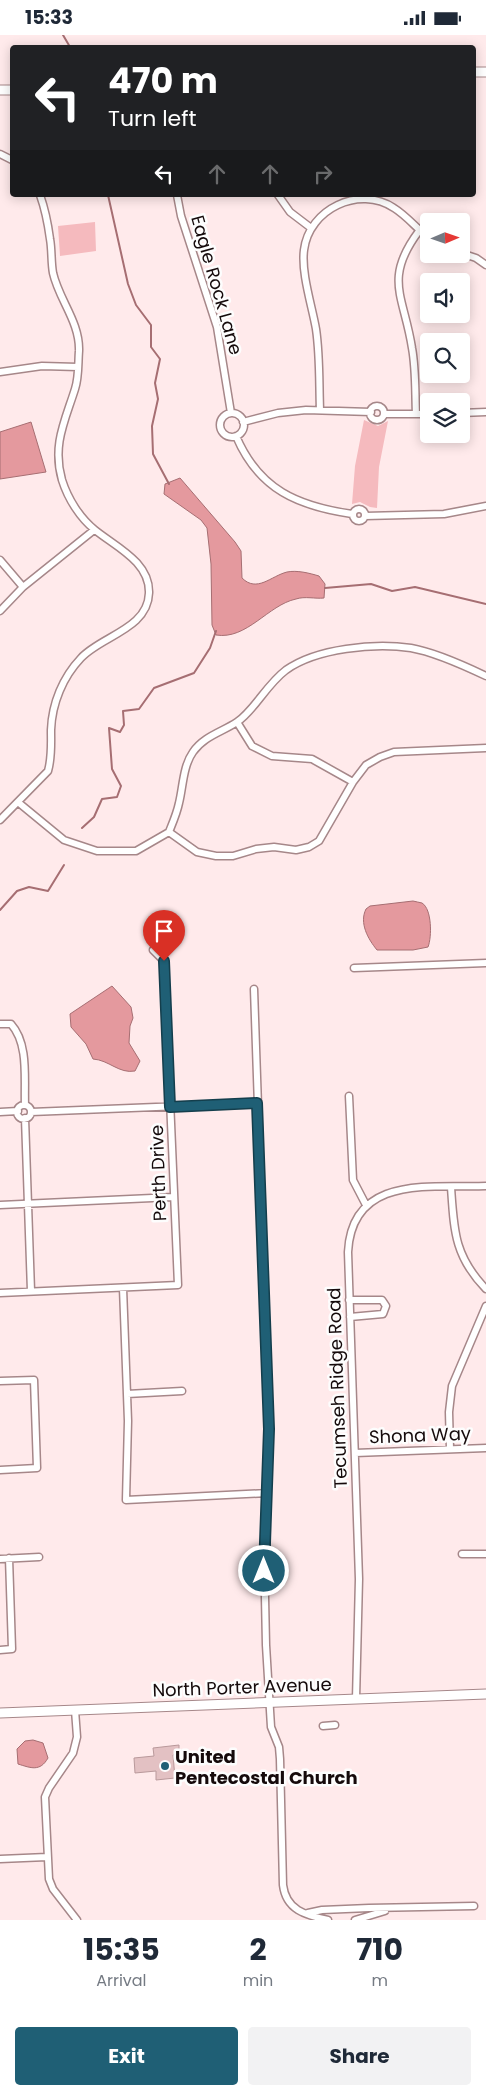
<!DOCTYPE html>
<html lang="en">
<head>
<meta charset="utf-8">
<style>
  body { margin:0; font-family:Poppins,sans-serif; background:#f2f2f3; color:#1f2937; height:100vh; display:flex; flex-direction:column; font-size:19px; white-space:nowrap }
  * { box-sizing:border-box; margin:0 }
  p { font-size:16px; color:#747a83 }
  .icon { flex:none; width:28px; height:28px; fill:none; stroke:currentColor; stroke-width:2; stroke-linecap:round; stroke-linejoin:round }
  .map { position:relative; height:1885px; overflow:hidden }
  .panel { display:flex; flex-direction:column; background:#fff; flex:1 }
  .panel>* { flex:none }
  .banner { position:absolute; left:10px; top:10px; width:466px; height:152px; border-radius:5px; box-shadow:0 2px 12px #0003; background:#202124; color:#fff; overflow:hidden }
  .needle { width:32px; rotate:88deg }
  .fabs { position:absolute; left:420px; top:178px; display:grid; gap:10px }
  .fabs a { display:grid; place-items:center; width:50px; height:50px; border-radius:5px; background:#fff; box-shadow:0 2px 12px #0003; font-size:25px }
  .pin { position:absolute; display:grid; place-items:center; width:42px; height:42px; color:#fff; margin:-51px -21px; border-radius:50% 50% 50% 0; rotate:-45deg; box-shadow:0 0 5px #0007 }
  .pin .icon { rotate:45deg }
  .me { position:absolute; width:55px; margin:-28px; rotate:0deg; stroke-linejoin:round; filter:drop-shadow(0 0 4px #0008) }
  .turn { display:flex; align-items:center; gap:18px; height:105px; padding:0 15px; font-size:22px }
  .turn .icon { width:65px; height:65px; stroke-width:2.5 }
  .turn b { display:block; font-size:35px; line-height:42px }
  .lanes { display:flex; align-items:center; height:48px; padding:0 15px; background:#0003; justify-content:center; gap:25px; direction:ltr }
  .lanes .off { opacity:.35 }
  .eta { display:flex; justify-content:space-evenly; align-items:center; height:85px; text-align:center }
  .eta b { font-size:30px; font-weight:700; line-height:35px }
  .primary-button { display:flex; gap:10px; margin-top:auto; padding:10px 15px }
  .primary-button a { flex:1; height:58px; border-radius:5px; background:#1f5f75; color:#fff; font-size:20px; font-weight:700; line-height:58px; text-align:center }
  .primary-button a+a { background:#f2f2f3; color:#1f2937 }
  .status { display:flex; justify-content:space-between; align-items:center; height:35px; padding:0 25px; background:#fff; direction:ltr }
  .status svg { height:14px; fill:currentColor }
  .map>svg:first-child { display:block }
</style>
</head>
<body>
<div class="status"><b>15:33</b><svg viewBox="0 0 49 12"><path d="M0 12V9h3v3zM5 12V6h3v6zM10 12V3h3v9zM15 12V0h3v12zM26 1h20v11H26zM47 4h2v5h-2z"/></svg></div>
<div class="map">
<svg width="486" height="1885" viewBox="0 0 486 1885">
  <rect width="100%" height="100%" fill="#ffeaeb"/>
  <!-- green -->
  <path fill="#f5babe" d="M95 187 96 216 60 221 58 191Z
    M364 385 378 391 388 386 379 432 377 473 370 472 360 467 352 469 355 431Z"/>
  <!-- water -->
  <path fill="#e4999e" stroke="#a66e72" d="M31 387 46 437 0 444V397Z
    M180 443 235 507 241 516 242 543C257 558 271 541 287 537 297 535 309 538 319 541L325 549 324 563C315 564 305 561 296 564 268 570 247 605 216 600L212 590 211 529 207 493 201 485 164 459 165 449Z
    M413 866C416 867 419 867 422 868 432 874 432 902 428 912L413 915H377C368 904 359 888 366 874L370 871Z
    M112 951 131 972 133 983 130 991 129 1008 140 1026 135 1036C119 1039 109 1025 93 1024L86 1009 71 992 70 979Z
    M33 1705 43 1708 48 1723C40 1737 31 1733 18 1729L17 1714 25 1706Z"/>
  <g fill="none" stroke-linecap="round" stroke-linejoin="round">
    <!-- stream -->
    <path stroke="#a66e72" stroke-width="2" d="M63 0 70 12
      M108 160 128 249 136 270 151 290V312L160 324 155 348 158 364 152 391 153 419 169 449
      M325 553 371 549 392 556 415 552 486 569
      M82 793 94 782 102 764 117 762 121 751 112 734 109 693 120 697 124 690 123 676 139 674 154 653 194 638 210 613 216 596
      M0 875 17 856 29 852 48 856 64 830"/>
  </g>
  <!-- building -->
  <path fill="#e3c1c3" stroke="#b9999b" d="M179 1710V1719L173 1720 175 1743 156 1745V1736L135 1738 134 1723 154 1721 153 1713Z"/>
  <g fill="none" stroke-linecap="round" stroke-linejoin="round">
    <!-- street casing -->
    <g stroke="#a68789" stroke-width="9">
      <path id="street" d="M0 119 12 125
        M177 160 181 181 217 292 231 378
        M278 160 290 177 311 193
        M461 218 476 223 486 230
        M0 337 42 331 78 332
        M370 378a7 7 0 1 1 14 0a7 7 0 1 1-14 0Z
        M320 375C319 348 320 321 316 294 312 271 301 238 304 215 309 174 359 150 394 173 407 181 417 194 429 203
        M461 378 486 377
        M220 390a12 12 0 1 1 24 0a12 12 0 1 1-24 0Z
        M384 379H429
        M416 379C415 357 416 335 412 313 404 261 383 244 419 196
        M243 387 278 378 306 375 371 377
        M236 401C259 455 298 471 352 479
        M353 480a6 6 0 1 1 12 0a6 6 0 1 1-12 0Z
        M365 481 444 479 486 471
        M0 525 23 552 94 495
        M0 576 23 552
        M237 687 252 711 272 721 312 724 353 747
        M19 768 64 805 97 816H136L169 797C173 787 177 778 179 768 183 752 183 731 193 717 204 701 222 697 237 687 254 676 266 650 286 635 317 613 374 608 411 613 434 617 465 631 486 641
        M0 785 48 736C52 722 51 709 51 695 52 668 63 642 81 623 101 601 148 594 149 558 150 527 116 512 95 495 80 483 68 464 62 445 52 410 65 386 75 354 79 342 78 328 79 316 80 287 59 265 53 238 51 227 52 215 50 204 48 189 45 174 40 160
        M169 797 197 817 216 821H233L256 814 274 812 296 815 309 812 319 806 353 747 366 730 380 722 394 717 486 713
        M354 933 486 928
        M254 954 269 1394 264 1514 266 1610 271 1692 279 1712 280 1724 283 1850C286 1875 305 1880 328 1885
        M0 989H11C29 1009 24 1044 25 1070
        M349 1061 353 1145 366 1170
        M17 1077a7 7 0 1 1 14 0a7 7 0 1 1-14 0Z
        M0 1077 18 1076
        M31 1077 257 1068
        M25 1083 31 1256
        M451 1152C454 1195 454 1221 486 1254
        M0 1170 174 1162
        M123 1253 128 1386 126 1465 267 1458
        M0 1258 178 1250 164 926 153 915
        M349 1265H382L386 1271 383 1279 350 1282
        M0 1346 34 1345 37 1433 0 1435
        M127 1359 182 1356
        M450 1414 449 1377 452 1351 486 1271
        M355 1418 486 1413
        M462 1519H486
        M0 1524 39 1522
        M0 1615 12 1614 9 1523
        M356 1664 359 1544 348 1217C352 1139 431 1153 486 1151
        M75 1675 77 1702 73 1718 49 1753 45 1762 49 1844 53 1854 77 1885
        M323 1691 335 1690
        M0 1824 47 1822
        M308 1878 322 1875 369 1873 474 1871
        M355 1885 385 1876"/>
    </g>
    <!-- secondary casing -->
    <g stroke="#a68789" stroke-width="11">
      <path id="secondary" d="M474 37H486
        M0 55H12
        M0 1678 486 1659"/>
    </g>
    <!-- street -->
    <use href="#street" stroke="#fff" stroke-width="6"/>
    <!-- secondary -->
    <use href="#secondary" stroke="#fff" stroke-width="9"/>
  </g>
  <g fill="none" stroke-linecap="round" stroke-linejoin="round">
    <!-- route casing -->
    <g stroke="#143e4c" stroke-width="12">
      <path id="route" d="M164 926 170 1072 257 1068 269 1394 264 1536"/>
    </g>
    <!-- route -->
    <use href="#route" stroke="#1f5f75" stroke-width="9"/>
  </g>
  <!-- markers -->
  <circle fill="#1f5f75" stroke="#fdfdfd" stroke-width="2" cx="165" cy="1731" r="5"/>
  <g text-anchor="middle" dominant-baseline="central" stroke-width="5" stroke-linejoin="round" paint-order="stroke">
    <!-- street labels -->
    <g font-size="18" fill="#150a0b" stroke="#fdfdfd">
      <text transform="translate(217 250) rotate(74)">Eagle Rock Lane</text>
      <text transform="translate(158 1138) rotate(-92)">Perth Drive</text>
      <text transform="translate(337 1353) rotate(-92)">Tecumseh Ridge Road</text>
      <text transform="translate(420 1400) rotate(-2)">Shona Way</text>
      <text transform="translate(242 1652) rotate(-2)">North Porter Avenue</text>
    </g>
    <!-- poi labels -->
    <g font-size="18" font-weight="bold" fill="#150a0b" stroke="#fdfdfd" text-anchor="start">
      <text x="175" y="1721">United<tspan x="175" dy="21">Pentecostal Church</tspan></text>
    </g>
  </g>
</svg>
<div class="fabs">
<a><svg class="needle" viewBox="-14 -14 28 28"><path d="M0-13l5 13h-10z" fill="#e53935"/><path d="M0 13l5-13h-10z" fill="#747a83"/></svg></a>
<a><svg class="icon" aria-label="sound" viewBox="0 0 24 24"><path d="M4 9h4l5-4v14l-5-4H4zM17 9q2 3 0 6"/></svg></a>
<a><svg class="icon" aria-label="search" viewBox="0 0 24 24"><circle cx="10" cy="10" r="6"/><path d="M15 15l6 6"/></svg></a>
<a><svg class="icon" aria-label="layers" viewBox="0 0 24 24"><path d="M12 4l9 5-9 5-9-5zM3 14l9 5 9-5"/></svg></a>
</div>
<div class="pin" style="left:164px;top:926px;background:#d93025"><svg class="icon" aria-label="arrive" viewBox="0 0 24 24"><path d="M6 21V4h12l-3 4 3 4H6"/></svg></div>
<svg class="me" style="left:264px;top:1536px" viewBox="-20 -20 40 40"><circle r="17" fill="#1f5f75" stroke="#fff" stroke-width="3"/><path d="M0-11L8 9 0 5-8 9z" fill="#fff"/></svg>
<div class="banner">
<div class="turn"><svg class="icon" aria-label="left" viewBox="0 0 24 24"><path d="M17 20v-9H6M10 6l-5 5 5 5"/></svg><div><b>470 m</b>Turn left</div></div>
<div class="lanes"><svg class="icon" aria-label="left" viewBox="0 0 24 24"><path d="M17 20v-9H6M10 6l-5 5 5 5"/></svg><svg class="icon off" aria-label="ahead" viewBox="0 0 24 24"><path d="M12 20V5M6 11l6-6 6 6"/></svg><svg class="icon off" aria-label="ahead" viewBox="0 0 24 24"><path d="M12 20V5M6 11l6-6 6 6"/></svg><svg class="icon off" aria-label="right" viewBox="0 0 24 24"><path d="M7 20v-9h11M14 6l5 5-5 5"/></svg></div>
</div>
</div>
<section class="panel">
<div class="eta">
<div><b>15:35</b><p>Arrival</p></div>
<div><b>2</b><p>min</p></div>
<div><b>710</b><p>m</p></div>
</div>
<div class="primary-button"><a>Exit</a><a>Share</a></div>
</section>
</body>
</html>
